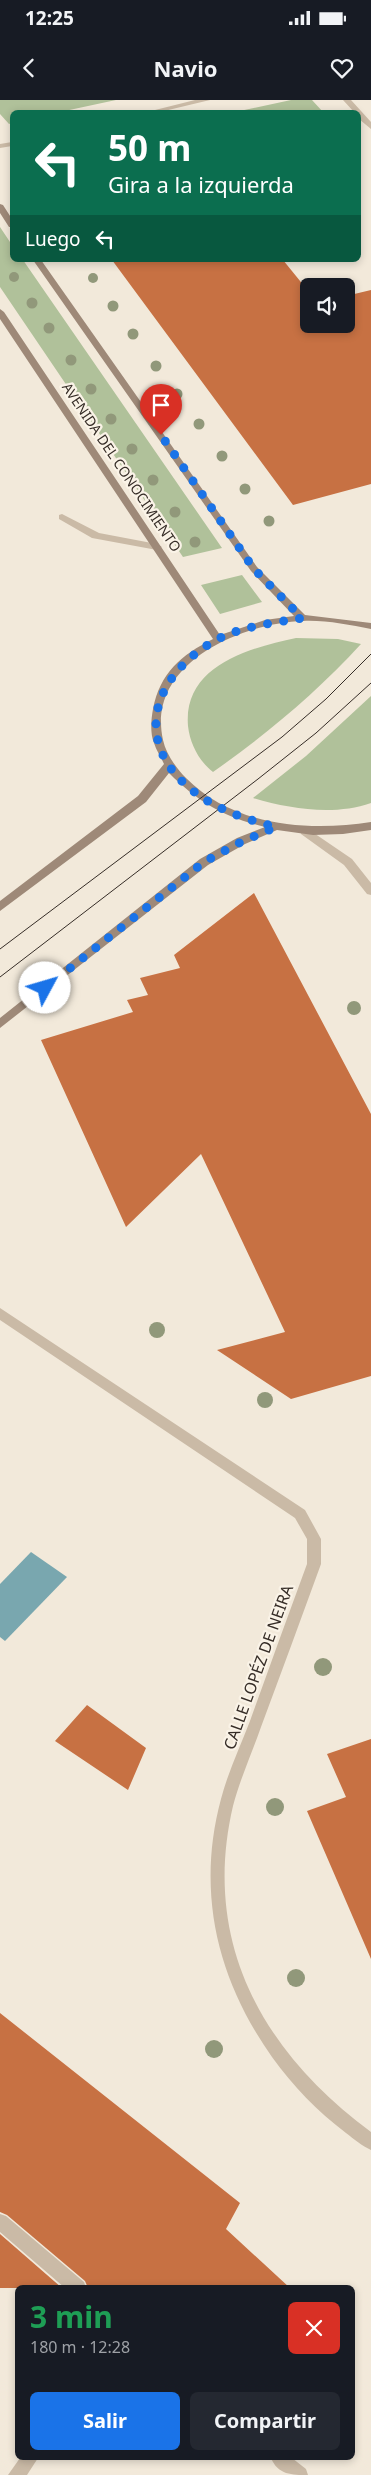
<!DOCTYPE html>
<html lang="es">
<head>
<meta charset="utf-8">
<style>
  body { margin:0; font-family:"Noto Sans",sans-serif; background:#242831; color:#f1f3f6; height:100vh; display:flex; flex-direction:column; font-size:19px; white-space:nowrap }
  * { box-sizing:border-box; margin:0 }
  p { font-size:16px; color:#9ea1a6 }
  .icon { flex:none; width:28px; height:28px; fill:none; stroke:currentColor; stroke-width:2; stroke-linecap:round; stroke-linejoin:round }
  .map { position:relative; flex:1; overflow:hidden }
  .panel { position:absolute; left:15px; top:2185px; width:340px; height:175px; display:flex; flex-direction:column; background:#171b24; border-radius:8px; box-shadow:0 2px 8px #0003 }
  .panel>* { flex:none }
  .banner { position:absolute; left:10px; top:10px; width:351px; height:152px; border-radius:8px; box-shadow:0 2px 8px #0003; background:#0b6e4f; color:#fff; overflow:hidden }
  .tools { position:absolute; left:300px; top:178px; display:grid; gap:10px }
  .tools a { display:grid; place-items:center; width:55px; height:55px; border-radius:8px; background:#171b24; box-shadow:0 2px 8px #0003; font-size:25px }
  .pin { position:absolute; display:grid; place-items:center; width:42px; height:42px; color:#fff; margin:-51px -21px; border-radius:50% 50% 50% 0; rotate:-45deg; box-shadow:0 0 5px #0007 }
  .pin .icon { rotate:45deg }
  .me { position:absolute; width:55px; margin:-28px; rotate:51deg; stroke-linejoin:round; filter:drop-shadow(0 0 4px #0008) }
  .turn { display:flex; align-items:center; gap:18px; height:105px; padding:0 15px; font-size:22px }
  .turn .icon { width:65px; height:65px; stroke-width:2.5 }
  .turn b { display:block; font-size:35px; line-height:42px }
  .then { display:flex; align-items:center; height:48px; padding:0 15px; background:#0003; gap:10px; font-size:19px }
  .round { display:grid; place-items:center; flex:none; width:52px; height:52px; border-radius:8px; background:#242831 }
  .summary { display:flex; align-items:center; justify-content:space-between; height:85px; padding:0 15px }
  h1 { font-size:30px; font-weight:700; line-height:38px; color:#1e9e55 }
  .cta { display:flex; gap:10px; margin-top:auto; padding:10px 15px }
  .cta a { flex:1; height:58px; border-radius:8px; background:#1a73e8; color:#fff; font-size:20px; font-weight:700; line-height:58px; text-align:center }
  .cta a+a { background:#242831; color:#f1f3f6 }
  .status { display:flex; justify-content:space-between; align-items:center; height:35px; padding:0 25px; background:#171b24; direction:ltr }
  .status svg { height:14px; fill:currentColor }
  header { display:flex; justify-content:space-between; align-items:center; height:65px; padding:0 15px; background:#171b24; font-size:22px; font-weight:700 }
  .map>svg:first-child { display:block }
</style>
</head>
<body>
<div class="status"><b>12:25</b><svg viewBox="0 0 49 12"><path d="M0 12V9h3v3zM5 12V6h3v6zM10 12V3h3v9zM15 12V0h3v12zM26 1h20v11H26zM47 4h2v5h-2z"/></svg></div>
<header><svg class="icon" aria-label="back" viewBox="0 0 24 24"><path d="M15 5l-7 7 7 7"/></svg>Navio<svg class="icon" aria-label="heart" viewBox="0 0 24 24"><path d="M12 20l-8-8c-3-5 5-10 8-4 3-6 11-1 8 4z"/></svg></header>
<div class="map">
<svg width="371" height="2375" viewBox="0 0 371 2375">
  <rect width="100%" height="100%" fill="#f2e9da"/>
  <!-- green -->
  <path fill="#b0c19a" d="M0 0H116L60 12H12V23L9 24 0 14Z
    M291 0H312L323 12H235Z
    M0 127 12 145V160H23L222 448 183 457 0 187Z
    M242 475 262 502 220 514 201 485Z
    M296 538 338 539 361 544C316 593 267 634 213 672 199 661 190 644 188 626 183 566 249 548 296 538Z
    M371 596V703C334 716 290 709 253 698L306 656Z"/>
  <!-- water -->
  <path fill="#79a7af" d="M31 1452 67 1477 5 1541 0 1537V1484Z"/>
  <!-- building -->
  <path fill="#c77143" d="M112 160H283L309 192V224H346V196L371 190V384L293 405Z
    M254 793 371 1014V1276L291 1299 217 1250 285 1232 201 1054 126 1127 41 940 133 912 127 900 148 895 140 878 180 868 174 855Z
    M87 1605 146 1648 128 1690 55 1641Z
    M371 1639V1859L307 1711 346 1697 327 1654Z
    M0 1913 240 2103 226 2129 290 2188H88L85 2181 7 2115 0 2112Z
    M0 2134 62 2188H0Z"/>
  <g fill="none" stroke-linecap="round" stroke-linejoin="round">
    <!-- lane -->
    <path fill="#cabaa6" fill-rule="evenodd" d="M62 414 99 433 157 444 162 447 157 450 92 438 59 419V415Z"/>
    <!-- street -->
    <path fill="#cabaa6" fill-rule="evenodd" d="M195 0H210L160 12H147Z
      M343 0H351L371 22V29L359 19V12H354Z
      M12 42V46L0 48V44Z
      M305 727 352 759 371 783V795L367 794 344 765 301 734 300 731 301 728Z
      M0 1208 305 1410 321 1439V1464C301 1519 281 1573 261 1627 252 1653 240 1679 233 1706 201 1843 263 1952 371 2032V2050C362 2046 354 2039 346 2033 317 2011 293 1986 272 1957 217 1879 196 1792 221 1699 228 1672 240 1647 250 1621 269 1568 288 1516 307 1464V1439L295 1418 0 1220Z
      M0 2114 6 2116 84 2182 86 2188H65L0 2132Z
      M20 2358H38L27 2375H8Z
      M271 2358H292L306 2369 308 2375C292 2375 278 2375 271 2358Z"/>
    <!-- secondary -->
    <path fill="#9e8978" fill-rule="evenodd" d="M0 104 3 105 12 119V127H9L0 113Z
      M33 160H41L257 467 305 515 371 523V529C349 525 326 520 303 521 242 523 146 563 163 640 166 654 176 668 186 678 233 726 308 732 371 722V730L343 734 313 735 277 730 245 744 208 765 0 928V918L200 759 237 738 265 727C224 717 198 702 169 673L146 702 0 811V801L138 696 164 664C161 657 156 650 154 643 150 633 151 620 153 609 160 573 181 555 213 539L0 219V209L4 212 220 535 265 520 294 516 251 471Z"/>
    <!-- tram -->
    <path stroke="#362d27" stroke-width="1" d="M0 849 282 637 326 599 371 554
      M0 877 258 679 316 633 371 583"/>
  </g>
  <!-- trees -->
  <g fill="#91987a">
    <circle cx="14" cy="177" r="5"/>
    <circle cx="93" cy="178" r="5"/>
    <circle cx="32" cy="203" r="5.5"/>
    <circle cx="113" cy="206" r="5.5"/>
    <circle cx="49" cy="228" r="5.5"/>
    <circle cx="133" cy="234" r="5.5"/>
    <circle cx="71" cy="260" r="5.5"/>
    <circle cx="156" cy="266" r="5.5"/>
    <circle cx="91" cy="289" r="5.5"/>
    <circle cx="177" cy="294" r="5.5"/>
    <circle cx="111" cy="319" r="5.5"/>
    <circle cx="199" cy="324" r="5.5"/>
    <circle cx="132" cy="349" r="5.5"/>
    <circle cx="222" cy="356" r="5.5"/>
    <circle cx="153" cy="380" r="5.5"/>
    <circle cx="245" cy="389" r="5.5"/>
    <circle cx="175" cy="412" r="5.5"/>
    <circle cx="269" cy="421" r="5.5"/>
    <circle cx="195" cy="442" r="5.5"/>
    <circle cx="354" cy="908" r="7"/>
    <circle cx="157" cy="1230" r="8"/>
    <circle cx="265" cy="1300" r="8"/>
    <circle cx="323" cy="1567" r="9"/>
    <circle cx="275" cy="1707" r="9"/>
    <circle cx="296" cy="1878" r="9"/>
    <circle cx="214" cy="1949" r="9"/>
  </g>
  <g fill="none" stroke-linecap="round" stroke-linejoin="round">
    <!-- route -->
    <path stroke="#1a73e8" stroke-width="9" stroke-dasharray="0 16.2" d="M45 888 204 762 241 742 276 727C244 719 212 708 187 686 130 635 158 571 218 539 243 526 274 523 302 518L254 469 161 335"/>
  </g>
  <g text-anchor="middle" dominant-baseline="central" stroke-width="4.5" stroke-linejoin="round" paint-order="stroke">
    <!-- far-street labels -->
    <g font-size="14" fill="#362d27" stroke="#faf3e7">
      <text transform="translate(122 367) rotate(56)">AVENIDA DEL CONOCIMIENTO</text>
    </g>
    <!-- street labels -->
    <g font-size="16" fill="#362d27" stroke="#faf3e7">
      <text transform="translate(258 1567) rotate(-70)">CALLE LOPÉZ DE NEIRA</text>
    </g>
  </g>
</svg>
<div class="tools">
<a><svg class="icon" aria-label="sound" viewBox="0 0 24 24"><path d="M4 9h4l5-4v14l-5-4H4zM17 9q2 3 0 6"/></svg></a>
</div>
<div class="pin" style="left:161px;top:335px;background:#d93025"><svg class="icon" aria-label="arrive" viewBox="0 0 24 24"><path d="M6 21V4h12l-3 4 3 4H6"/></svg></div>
<svg class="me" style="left:45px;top:888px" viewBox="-20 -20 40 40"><circle r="19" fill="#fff"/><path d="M0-13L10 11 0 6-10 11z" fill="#1a73e8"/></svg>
<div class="banner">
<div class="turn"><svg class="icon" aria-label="left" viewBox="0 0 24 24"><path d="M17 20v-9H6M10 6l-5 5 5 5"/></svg><div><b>50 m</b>Gira a la izquierda</div></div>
<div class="then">Luego<svg class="icon" aria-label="left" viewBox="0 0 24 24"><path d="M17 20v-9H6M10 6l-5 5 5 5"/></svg></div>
</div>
<section class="panel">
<div class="summary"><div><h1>3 min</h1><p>180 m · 12:28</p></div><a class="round" style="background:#d93025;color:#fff"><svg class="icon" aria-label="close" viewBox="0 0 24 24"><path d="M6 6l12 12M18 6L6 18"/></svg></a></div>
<div class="cta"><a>Salir</a><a>Compartir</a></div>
</section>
</div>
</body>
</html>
